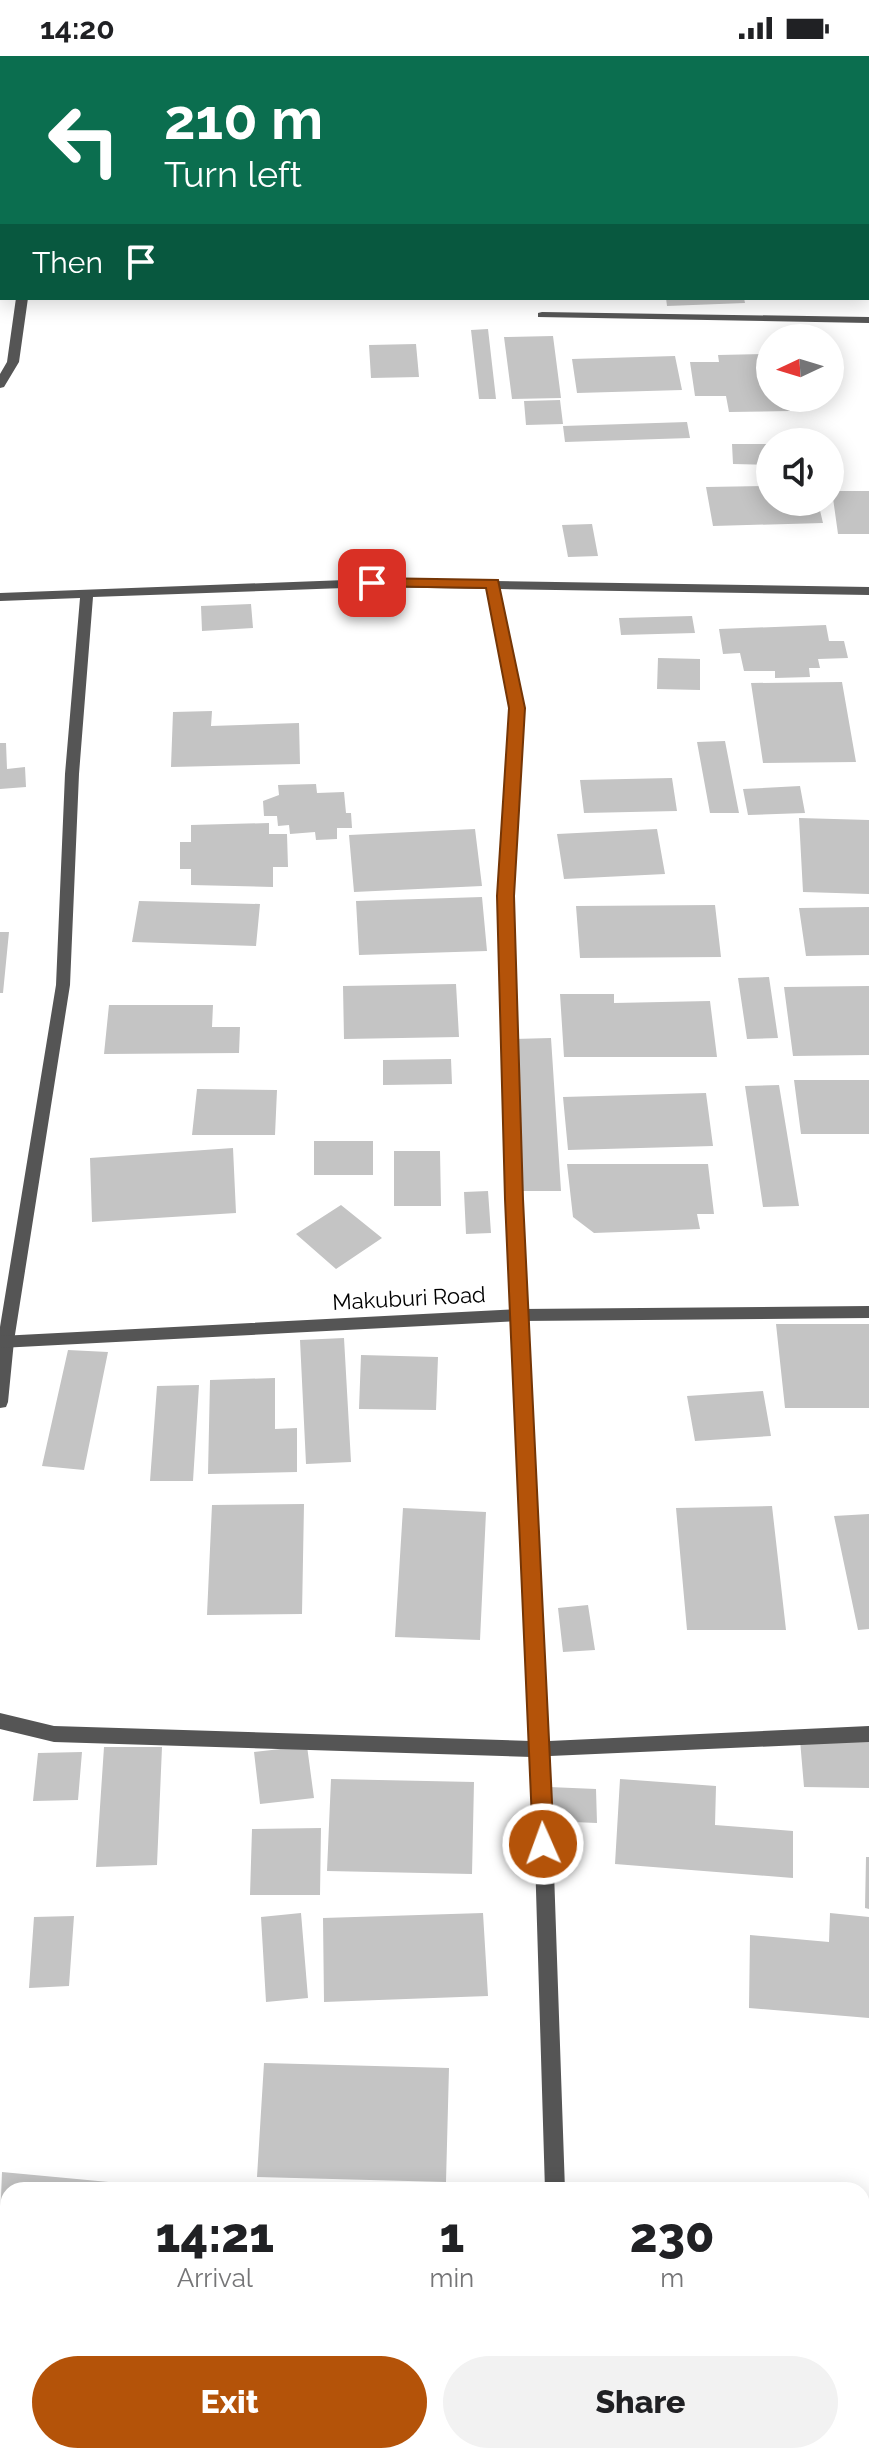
<!DOCTYPE html>
<html lang="en">
<head>
<meta charset="utf-8">
<style>
  body { margin:0; font-family:Raleway,sans-serif; background:#f2f2f2; color:#202124; height:100vh; display:flex; flex-direction:column; font-size:30px; white-space:nowrap }
  * { box-sizing:border-box; margin:0 }
  p { font-size:26px; color:#757577 }
  .icon { flex:none; width:44px; height:44px; fill:none; stroke:currentColor; stroke-width:2; stroke-linecap:round; stroke-linejoin:round }
  .map { position:relative; flex:1; overflow:hidden }
  .panel { position:absolute; left:0px; top:2126px; width:870px; height:282px; display:flex; flex-direction:column; background:#fff; border-radius:24px 24px 0 0; box-shadow:0 4px 20px #0003 }
  .panel>* { flex:none }
  .hud { position:absolute; left:0px; top:0px; width:870px; height:244px; box-shadow:0 4px 20px #0003; background:#0b6e4f; color:#fff; overflow:hidden }
  .needle { width:52px; rotate:266deg }
  .fabs { position:absolute; left:756px; top:268px; display:grid; gap:16px }
  .fabs a { display:grid; place-items:center; width:88px; height:88px; border-radius:50%; background:#fff; box-shadow:0 4px 20px #0003; font-size:40px }
  .pin { position:absolute; display:grid; place-items:center; width:68px; height:68px; color:#fff; margin:-34px; border-radius:16px; box-shadow:0 4px 12px #0006 }
  .me { position:absolute; width:88px; margin:-44px; rotate:358deg; stroke-linejoin:round; filter:drop-shadow(0 0 6px #0008) }
  .turn { display:flex; align-items:center; gap:28px; height:168px; padding:0 32px; font-size:36px }
  .turn .icon { width:104px; height:104px; stroke-width:2.5 }
  .turn b { display:block; font-size:56px; line-height:68px }
  .then { display:flex; align-items:center; height:76px; padding:0 32px; background:#0003; gap:16px; font-size:30px }
  .eta { display:flex; justify-content:space-evenly; align-items:center; height:136px; text-align:center }
  .eta b { font-size:48px; font-weight:800; line-height:56px }
  .primary-button { display:flex; gap:16px; margin-top:auto; padding:16px 32px }
  .primary-button a { flex:1; height:92px; border-radius:48px; background:#b45309; color:#fff; font-size:32px; font-weight:800; line-height:92px; text-align:center }
  .primary-button a+a { background:#f2f2f2; color:#202124 }
  .status { display:flex; justify-content:space-between; align-items:center; height:56px; padding:0 40px; background:#fff; direction:ltr }
  .status svg { height:22px; fill:currentColor }
  .map>svg:first-child { display:block }
</style>
</head>
<body>
<div class="status"><b>14:20</b><svg viewBox="0 0 49 12"><path d="M0 12V9h3v3zM5 12V6h3v6zM10 12V3h3v9zM15 12V0h3v12zM26 1h20v11H26zM47 4h2v5h-2z"/></svg></div>
<div class="map">
<svg width="869" height="2407" viewBox="0 0 869 2407">
  <rect width="100%" height="100%" fill="#fff"/>
  <!-- building -->
  <path fill="#c4c4c4" d="M666 242H744L745 247 667 250Z
    M488 273 496 343H479L471 274Z
    M553 280 561 342 512 343 504 281Z
    M416 288 419 321 371 322 369 289Z
    M770 298V342H788L790 355 729 356 726 340H695L690 306H719L718 299Z
    M675 300 682 334 577 337 572 303Z
    M560 344 563 368 526 369 524 345Z
    M687 366 690 382 565 386 563 370Z
    M732 388H770V409L733 408Z
    M770 430V446H818L823 467 713 470 706 431Z
    M832 435H869V478H838Z
    M592 468 598 500 568 501 562 469Z
    M251 548 253 572 202 575 201 550Z
    M692 560 695 577 621 579 619 562Z
    M826 569 829 585H844L848 602 818 603 820 612H809L810 621 775 622V615H744L740 597 723 598 719 573Z
    M658 602 700 603V634L657 633Z
    M842 626 856 706 763 707 751 627Z
    M212 655 211 670 299 667 300 708 171 711 173 656Z
    M725 685 739 757H710L697 686Z
    M0 687H6L7 713 25 711 26 731 0 733Z
    M672 722 677 755 584 757 580 724Z
    M316 728 317 737 344 736 346 757H351L352 772H337V783L316 784 315 776 290 778 289 769 278 770 277 760H264L263 745 279 739 278 729Z
    M800 730 805 757 748 759 743 733Z
    M799 762 869 764V838L803 836Z
    M269 767V778H287L288 811H273V831L191 829V813H180V786H191V769Z
    M475 773 482 830 354 836 349 779Z
    M657 773 665 818 564 823 557 778Z
    M482 841 487 895 359 899 356 845Z
    M139 845 260 848 256 890 132 886Z
    M715 849 721 901 580 902 576 850Z
    M869 851V899L806 900 799 852Z
    M0 876H9L3 937H0Z
    M769 921 778 982 747 983 738 922Z
    M456 928 459 981 344 983 343 930Z
    M869 930V999L793 1000 784 931Z
    M560 938H614V947L710 945 717 1001H564Z
    M109 949H213L212 971H240L239 997 104 998Z
    M551 982 561 1135H523L514 983Z
    M451 1003 452 1028 383 1029V1004Z
    M794 1024H869V1078H801Z
    M779 1029 799 1150 763 1151 745 1030Z
    M197 1033 277 1034 275 1079H192Z
    M706 1037 713 1090 568 1094 563 1041Z
    M314 1085H373V1119H314Z
    M233 1092 236 1157 92 1166 90 1102Z
    M394 1095H440L441 1150H394Z
    M567 1108H708L714 1158H697L700 1173 594 1177 573 1161Z
    M488 1135 491 1177 466 1178 464 1136Z
    M341 1149 382 1182 336 1213 296 1178Z
    M776 1268H869V1352H785Z
    M344 1282 351 1406 306 1408 300 1284Z
    M68 1294 108 1296 84 1414 42 1410Z
    M361 1299 438 1301 436 1354 359 1353Z
    M275 1322V1373L297 1372V1416L208 1418 210 1324Z
    M199 1329 193 1425H150L157 1330Z
    M763 1335 771 1380 695 1385 687 1340Z
    M304 1448 302 1558 207 1559 212 1449Z
    M772 1450 786 1574H687L676 1452Z
    M403 1452 486 1456 480 1584 395 1581Z
    M869 1458V1573L858 1574 834 1460Z
    M588 1549 595 1594 563 1596 558 1552Z
    M800 1684 869 1685V1732L804 1731Z
    M307 1690 314 1742 260 1748 254 1696Z
    M104 1691H162L157 1809 96 1811Z
    M82 1696 78 1744 33 1745 38 1697Z
    M331 1723 474 1726 472 1818 327 1815Z
    M620 1723 716 1730 715 1769 793 1775V1822L615 1808Z
    M549 1731 596 1733 597 1767 548 1765Z
    M321 1772 320 1839H250L252 1773Z
    M866 1801H869V1853L865 1852Z
    M301 1857 308 1942 266 1946 261 1861Z
    M483 1857 488 1940 324 1946 323 1862Z
    M830 1857 869 1861V1962L749 1952 750 1879 829 1886Z
    M74 1860 69 1930 29 1932 34 1861Z
    M264 2007 449 2012 446 2126 257 2121Z
    M2 2116 162 2131V2134H8V2168L0 2167Z
    M0 2192 8 2193V2288H0Z
    M862 2198H869V2238H862Z
    M0 2377H8V2400H15L14 2407H0Z
    M42 2400H154L153 2407H40Z
    M235 2400H430L431 2407H235Z
    M616 2400H800L801 2407H617Z"/>
  <g fill="none" stroke-linecap="round" stroke-linejoin="round">
    <!-- minor -->
    <path fill="#555" fill-rule="evenodd" d="M162 0H172V2H162Z
      M868 130H869V136H868Z
      M0 146H2V152H0Z
      M16 242H28L19 306 4 331 0 332V318L7 306Z
      M542 256 869 261V267L538 261V257Z
      M372 523 869 531V539L500 533 524 652 513 840 522 1143 549 1685 869 1670V1686L550 1700 565 2134H545L532 1701 54 1686 0 1673V1657L54 1670 531 1685 506 1143 499 840 510 652 487 533 372 531 93 541 79 718 70 929 14 1285 8 1346 6 1351 0 1352V1271L56 929 65 718 80 542 0 545V537Z
      M553 2400H575V2407H553Z"/>
    <!-- tertiary -->
    <path fill="#555" fill-rule="evenodd" d="M869 1250V1262L520 1265 0 1292V1280L520 1253Z"/>
  </g>
  <!-- route -->
  <path fill="#b45309" stroke="#753606" stroke-width="2" d="M372 522 498 524 525 652 514 840 523 1143 554 1788 551 1794H536L533 1788 505 1143 497 840 509 652 486 532 367 530 365 527Z"/>
  <g text-anchor="middle" dominant-baseline="central" stroke-width="8" stroke-linejoin="round" paint-order="stroke">
    <!-- street labels -->
    <g font-size="22" fill="#000" stroke="#fff">
      <text transform="translate(409 1242) rotate(-3)">Makuburi Road</text>
    </g>
  </g>
</svg>
<div class="fabs">
<a><svg class="needle" viewBox="-14 -14 28 28"><path d="M0-13l5 13h-10z" fill="#e53935"/><path d="M0 13l5-13h-10z" fill="#757577"/></svg></a>
<a><svg class="icon" aria-label="sound" viewBox="0 0 24 24"><path d="M4 9h4l5-4v14l-5-4H4zM17 9q2 3 0 6"/></svg></a>
</div>
<div class="pin" style="left:372px;top:527px;background:#d93025"><svg class="icon" aria-label="arrive" viewBox="0 0 24 24"><path d="M6 21V4h12l-3 4 3 4H6"/></svg></div>
<svg class="me" style="left:543px;top:1788px" viewBox="-20 -20 40 40"><circle r="17" fill="#b45309" stroke="#fff" stroke-width="3"/><path d="M0-11L8 9 0 5-8 9z" fill="#fff"/></svg>
<div class="hud">
<div class="turn"><svg class="icon" aria-label="left" viewBox="0 0 24 24"><path d="M17 20v-9H6M10 6l-5 5 5 5"/></svg><div><b>210 m</b>Turn left</div></div>
<div class="then">Then<svg class="icon" aria-label="arrive" viewBox="0 0 24 24"><path d="M6 21V4h12l-3 4 3 4H6"/></svg></div>
</div>
<section class="panel">
<div class="eta">
<div><b>14:21</b><p>Arrival</p></div>
<div><b>1</b><p>min</p></div>
<div><b>230</b><p>m</p></div>
</div>
<div class="primary-button"><a>Exit</a><a>Share</a></div>
</section>
</div>
</body>
</html>
